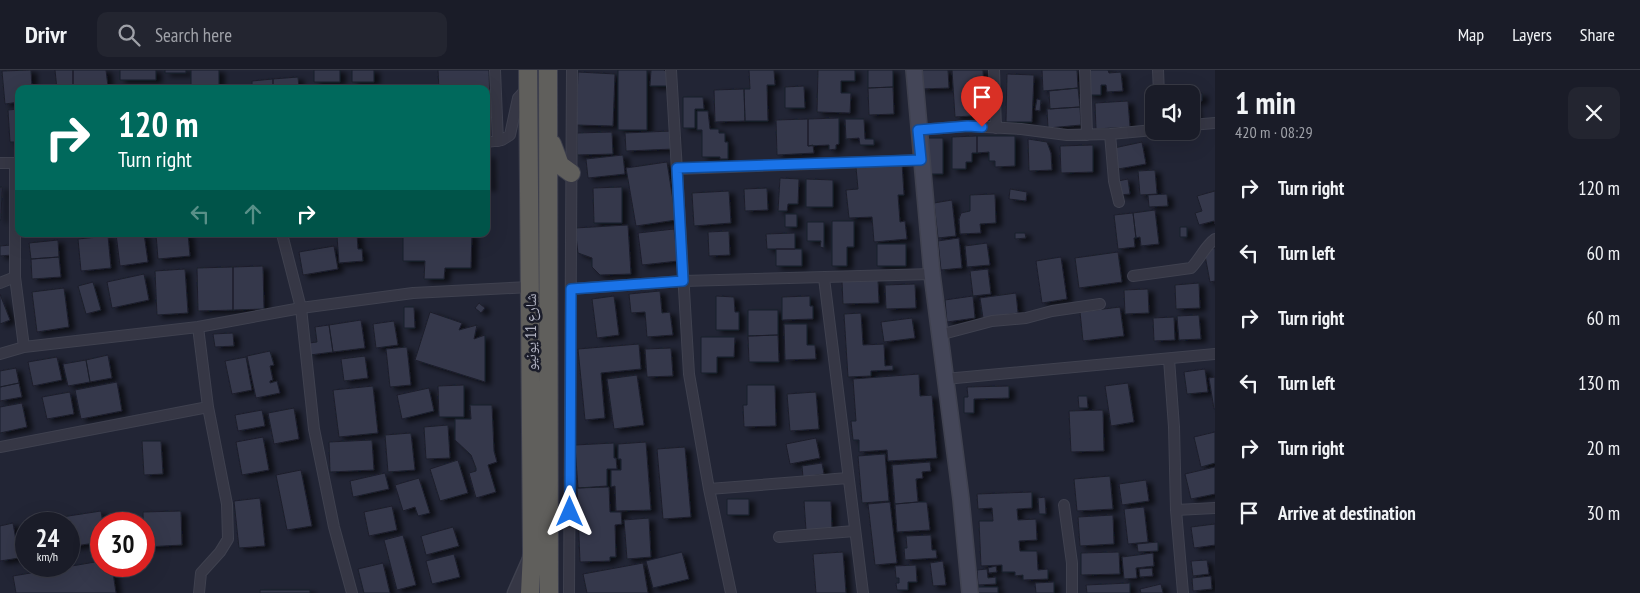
<!DOCTYPE html>
<html lang="en">
<head>
<meta charset="utf-8">
<style>
  body { margin:0; font-family:"PT Sans Narrow","Noto Naskh Arabic",sans-serif; background:#232530; color:#f1f3f6; height:100vh; display:flex; flex-direction:column; font-size:19px; white-space:nowrap }
  * { box-sizing:border-box; margin:0 }
  p { font-size:16px; color:#9fa1a8 }
  .icon { flex:none; width:28px; height:28px; fill:none; stroke:currentColor; stroke-width:2; stroke-linecap:round; stroke-linejoin:round }
  .map { position:relative; flex:1; overflow:hidden }
  .details { display:flex; flex-direction:column; background:#1a1c28; width:425px }
  .details>* { flex:none }
  .hud { position:absolute; left:15px; top:15px; width:475px; height:152px; border-radius:10px; box-shadow:0 5px 20px #0002,0 0 0 1px #383a45; background:#00695c; color:#fff; overflow:hidden }
  .buttons { position:absolute; left:1145px; top:15px; display:grid; gap:10px }
  .buttons a { display:grid; place-items:center; width:55px; height:55px; border-radius:10px; background:#1a1c28; box-shadow:0 5px 20px #0002,0 0 0 1px #383a45; font-size:25px }
  .speed { position:absolute; left:15px; top:442px; display:flex; gap:10px; font-size:25px; font-weight:700; text-align:center }
  .speed>* { display:grid; place-content:center; width:65px; height:65px; border-radius:50%; background:#1a1c28; box-shadow:0 5px 20px #0002,0 0 0 1px #383a45; line-height:1 }
  .speed small { font-size:12px; font-weight:400 }
  .speed .limit { border:8px solid #d22; background:#fff; color:#111 }
  .pin { position:absolute; display:grid; place-items:center; width:42px; height:42px; color:#fff; margin:-51px -21px; border-radius:50% 50% 50% 0; rotate:-45deg; box-shadow:0 0 5px #0007 }
  .pin .icon { rotate:45deg }
  .me { position:absolute; width:55px; margin:-28px; rotate:0deg; stroke-linejoin:round; filter:drop-shadow(0 0 4px #0008) }
  .turn { display:flex; align-items:center; gap:18px; height:105px; padding:0 20px; font-size:22px }
  .turn .icon { width:65px; height:65px; stroke-width:2.5 }
  .turn b { display:block; font-size:35px; line-height:42px }
  .lanes { display:flex; align-items:center; height:48px; padding:0 20px; background:#0003; justify-content:center; gap:25px; direction:ltr }
  .lanes .off { opacity:.35 }
  .round { display:grid; place-items:center; flex:none; width:52px; height:52px; border-radius:10px; background:#232530 }
  .summary { display:flex; align-items:center; justify-content:space-between; height:85px; padding:0 20px }
  h1 { font-size:30px; font-weight:800; line-height:38px }
  ul { padding:0; list-style:none }
  li { display:flex; align-items:center; gap:15px; height:65px; padding:0 20px }
  li div { flex:1 }
  li b { display:block; font-size:19px }
  li em { font-style:normal }
  header { display:flex; align-items:center; gap:30px; box-sizing:border-box; height:70px; padding:0 25px; background:#1a1c28; border-bottom:1px solid #383a45 }
  header strong { font-size:24px }
  nav { display:flex; gap:28px; margin-inline-start:auto; font-size:18px }
  .search { width:350px; height:45px; background:#232530; display:flex; align-items:center; gap:12px; box-sizing:border-box; padding:0 18px; border-radius:10px; color:#9fa1a8; font-size:19px }
  main { display:flex; flex:1; min-height:0 }
  .map>svg:first-child { display:block }
</style>
</head>
<body>
<header>
<strong>Drivr</strong>
<div class="search"><svg class="icon" aria-label="search" viewBox="0 0 24 24"><circle cx="10" cy="10" r="6"/><path d="M15 15l6 6"/></svg>Search here</div>
<nav><a>Map</a><a>Layers</a><a>Share</a></nav>
</header>
<main>
<div class="map">
<svg width="1215" height="523" viewBox="0 0 1215 523">
  <defs>
    <filter id="shadow"><feDropShadow dx="5.5" dy="3" stdDeviation="2.5" flood-color="#0009"/></filter>
  </defs>
  <rect width="100%" height="100%" fill="#222535"/>
  <!-- building -->
  <path fill="#35384b" stroke="#1d1f2c" filter="url(#shadow)" d="M31 0 32 19H19V32L5 34 2 1Z
    M55 0H73V19H57Z
    M73 0H106L108 17 73 19Z
    M120 0H156V10H120Z
    M165 0H186V3H165Z
    M191 0H219V17H191Z
    M314 0H340V12H314Z
    M352 0H374V12H352Z
    M438 0H489L490 36H486V19H439Z
    M618 0H647V60H618Z
    M651 0H664L667 3V16H650Z
    M749 0H774L775 15H767L768 51H745L744 19H750Z
    M818 0H855V11H841V23H851L850 43 817 42Z
    M868 0H893V17L868 18Z
    M920 0H948L949 18 921 19Z
    M952 0H983L985 45 955 47Z
    M1042 0H1077L1078 18 1043 21Z
    M1086 0H1108L1109 3 1121 2 1123 21 1107 22 1106 15H1101V25H1088Z
    M578 2 615 4 613 56 576 55Z
    M1007 4 1034 5 1032 52H1006Z
    M298 7 299 19H273V9Z
    M273 9V19H252V11Z
    M804 16 805 38H785V17Z
    M893 17 894 44 869 45 868 18Z
    M1078 18 1080 37 1050 39 1049 21Z
    M744 19 745 51 715 52 714 20Z
    M1202 23V31L1194 32 1196 49 1191 50V25Z
    M683 27H703L704 39H695V58H683Z
    M1037 29 1041 30 1040 41 1035 40Z
    M1128 31 1130 57 1096 59 1095 33Z
    M1080 37 1081 55 1048 58 1047 39Z
    M19 39V72H10L8 40Z
    M697 41H708L710 59H719V63H725V72H728V89H720V87H702V60H697Z
    M839 48V74L836 75V79L829 80V75L808 76V49Z
    M808 49V76L813 75 814 83 777 85 776 50Z
    M845 49H864L865 69H874V75H860L859 68 846 69Z
    M672 61 673 79 626 81 625 63Z
    M612 62 613 84 577 85V63Z
    M977 66V83H972V92H966V99H952V67Z
    M977 66H1015V96L995 97V91H989V82L977 83Z
    M928 68H943V104H928Z
    M1028 69 1047 72 1051 83 1052 100 1029 101Z
    M1142 72 1146 94 1118 99 1114 78Z
    M1093 75V102L1061 103 1060 76Z
    M486 83 489 86 490 118H486Z
    M623 85 625 104 588 108 586 89Z
    M667 92 676 150 636 156 626 98Z
    M902 93 904 125H898L900 152 905 151 907 169 874 172 872 147 849 148 846 120 858 119 856 97Z
    M1155 100 1157 124 1140 125 1138 101Z
    M780 108 799 109 798 134H788L787 141H778Z
    M806 109 833 110V137H806Z
    M1128 109 1130 124 1120 125 1118 111Z
    M0 117H2L1 150H0Z
    M622 117V153H594L593 118Z
    M767 118 768 140 745 141 744 119Z
    M1010 119 1027 122 1026 131 1009 129Z
    M729 121 731 153 694 156 692 123Z
    M1215 121V154L1214 151 1199 155 1195 143 1202 141 1197 126Z
    M995 124 996 153 980 154 981 163 960 164 959 149 961 143 970 141V125Z
    M1167 124 1168 136 1149 137 1148 125Z
    M952 130 956 166 938 168 934 133Z
    M1155 140 1159 174 1141 176 1140 167 1136 168 1133 143Z
    M1133 143 1136 168H1134L1135 177 1118 179 1114 145Z
    M785 144H797V157H785Z
    M832 151H854V177H847V196H832Z
    M807 152H824V178L820 177 821 171H807Z
    M628 155 631 204 600 205 592 197V188L578 183 575 158Z
    M1180 157H1187V167H1180Z
    M674 159 678 191 642 195 638 163Z
    M729 161 730 185 709 186 708 162Z
    M795 163V179H767L766 164Z
    M1015 163H1025L1026 168 1015 169Z
    M116 164H144L148 192 120 196Z
    M156 164H188L190 186 158 189Z
    M357 164 358 179H362L363 191 339 193 337 166Z
    M403 164H472L471 198H445L444 209H424L425 191H403Z
    M108 166 111 198 81 201 78 169Z
    M959 168 962 198 941 200 938 171Z
    M58 170 59 187 31 189 29 173Z
    M987 173 990 195 967 197 965 176Z
    M877 174H906V196H877Z
    M11 175V185L0 186V176Z
    M334 176 338 199 303 205 299 182Z
    M1215 178V211L1210 212 1204 180Z
    M776 179H802V196H776Z
    M1118 182 1122 212 1079 218 1075 188Z
    M59 187 61 207 32 209 31 189Z
    M1061 187 1067 229 1042 233 1036 191Z
    M263 196 264 239 233 240V197Z
    M233 197V240L198 241 197 198Z
    M185 199 188 243 157 245 155 201Z
    M988 199 991 224 973 226 970 201Z
    M144 204 149 230 112 238 107 212Z
    M878 210 879 233 843 234 842 211Z
    M93 212 101 240 86 244 78 216Z
    M1199 213 1200 238 1176 239 1175 215Z
    M915 214 916 238 886 239 885 215Z
    M64 218 69 257 37 262 32 222Z
    M1148 219 1149 243 1125 244 1124 220Z
    M660 221 662 243 670 242 673 265 647 267 645 242 631 243 629 224Z
    M1016 223 1018 243 983 248 980 228Z
    M0 224 10 250 0 254Z
    M614 226 619 265 597 268 592 229Z
    M716 226 734 227 735 242H739V260H716Z
    M810 226V236H813V249L782 250V227Z
    M973 226 975 248 947 252 945 230Z
    M479 233 485 238 481 243 475 238Z
    M404 237H414L415 258H404Z
    M1120 237 1124 266 1083 271 1080 242Z
    M748 240H778V265L748 266Z
    M430 242 462 253 459 260 477 255 474 269 485 265V312L415 290Z
    M861 243 863 275 884 274 885 296 893 295V300L871 301V306L848 307 844 244Z
    M1199 245 1201 269 1179 270 1177 246Z
    M1174 247 1175 270 1154 271 1153 248Z
    M912 248 915 268 884 272 881 252Z
    M361 250 365 278 333 282 329 255Z
    M394 251 398 275 376 278 373 254Z
    M784 254H807V275H815L816 289 785 290Z
    M329 255 333 282 310 285 309 273 317 272 315 257Z
    M233 263 234 276 215 277 213 264Z
    M778 265 779 292H749L748 266Z
    M701 267H735L734 287H717V303H701Z
    M639 274 641 299 601 303 605 348 585 350 578 279Z
    M407 277 411 315 390 317 386 279Z
    M671 278 673 306 647 307 645 279Z
    M270 281 274 295 270 296 273 310 270 311V313L277 311 280 323 256 328 247 286Z
    M108 285 112 308 90 312 86 290Z
    M365 286 368 308 344 311 341 289Z
    M57 287 62 310 33 316 28 292Z
    M246 287 252 320 232 324 225 291Z
    M86 290 90 312 68 316 63 294Z
    M16 298 19 313 0 317V301Z
    M1205 299 1208 322 1187 324 1184 302Z
    M919 304 920 326 932 325 937 388 888 391 887 380 859 382V370H853L851 351H856L853 309Z
    M637 305 644 355 614 359 607 309Z
    M1215 307V339H1214L1209 308Z
    M117 312 122 341 81 349 75 320Z
    M19 313 22 327 0 331V317Z
    M1128 313 1134 352 1111 356 1105 316Z
    M464 315V347H439L438 316Z
    M747 315H775L776 356 744 357 743 335H747Z
    M373 316 378 363 339 367 333 320Z
    M1009 316V328L974 329V343H964V327H968L967 317Z
    M429 318 434 341 402 349 397 325Z
    M70 322 74 344 47 349 42 327Z
    M816 322 819 359 790 361 787 324Z
    M1078 326H1087L1088 338H1079Z
    M22 333 27 357 0 363V337Z
    M470 335H492L494 381 497 392 488 395 496 422 476 428 469 403 476 401V398L471 385 455 370V349H471Z
    M294 338 299 369 274 374 268 343Z
    M262 340 265 356 238 361 235 345Z
    M1103 340 1104 381 1071 382 1069 341Z
    M448 355 450 388 426 389 424 357Z
    M1215 362V393L1201 397 1194 367Z
    M411 363 415 400 388 402 385 365Z
    M263 367 269 400 242 405 236 372Z
    M816 368 820 388 790 394 786 374Z
    M372 370 374 400 330 402 329 372Z
    M142 371H161L163 404 144 405Z
    M646 372 651 440 616 441 615 416 611 417V400H621V389H618V374Z
    M614 373V388H616L617 399H607V416L578 418 575 375Z
    M685 377 691 447 663 449 657 379Z
    M885 384 889 431 862 433 858 386Z
    M458 390 468 423 440 431 430 399Z
    M930 392 931 401 922 402 923 408 916 409 918 432 895 434 892 395Z
    M822 393 824 404 803 407 802 396Z
    M1215 397V424L1191 429 1185 404Z
    M301 400 312 456 287 460 276 405Z
    M385 403 389 419 353 427 350 411Z
    M1110 406 1113 439 1077 441 1074 409Z
    M419 408 430 443 418 446 415 437 403 441 395 415Z
    M1146 410 1149 431 1122 435 1119 414Z
    M609 417 610 442H621L622 454 615 455 616 487H610V491L580 492 577 418Z
    M1032 422V438L1017 439 1018 450 1036 449 1037 470 1019 471 1020 481H1037L1038 500 1048 499V509L1023 510V505L1015 506V502H1002V495L981 496 979 451H993L992 438 978 439 977 424Z
    M1045 427 1046 444H1039L1038 428Z
    M260 428 265 476 239 478 234 431Z
    M727 429H749V445H727Z
    M804 431H831L832 460H806Z
    M890 432 897 493 875 495 868 434Z
    M918 432H927L930 460 897 462 895 434Z
    M392 436 397 460 369 466 364 442Z
    M1144 437 1148 472 1128 474 1124 439Z
    M101 441 103 454H101V472L69 477V454H50L49 449Z
    M181 441 182 475 144 477 143 442Z
    M1113 445 1114 474 1080 476 1078 447Z
    M649 448 651 487 627 489 624 450Z
    M13 453 19 488 0 491V456Z
    M1215 454V475L1194 478 1191 457Z
    M453 457 459 476 426 485 421 466Z
    M403 465 416 515 397 520 384 470Z
    M931 465 932 480H936L937 488 905 490 904 478H907L906 466Z
    M1158 472V481L1138 482 1137 474Z
    M682 482 689 509 653 518 646 491Z
    M843 482 846 523H816L813 484Z
    M1119 482 1120 504 1081 505V483Z
    M1153 483 1154 496 1136 498 1137 508 1124 509 1122 487Z
    M454 484 460 507 432 514 426 491Z
    M1207 490 1209 504 1193 506 1191 491Z
    M101 491V496H112L116 523H16L13 506Z
    M943 491 946 515 933 516 930 493Z
    M383 493 390 523H364L358 499Z
    M643 493 648 523H587L583 504Z
    M916 495 917 512H908V520H897L896 513H899V508H896L895 496Z
    M996 496 997 502 989 503 988 498Z
    M1152 498 1153 506 1140 507 1139 499Z
    M987 499 988 508 996 507V514L978 515 977 500Z
    M1211 506 1212 519 1193 521 1192 508Z
    M1054 512V523H1036L1035 513Z
    M1130 513V523H1087L1086 515Z
    M1161 514 1163 523H1141L1140 519Z
    M978 517H998V523H978Z
    M260 520H310V523H260Z"/>
  <g fill="none" stroke-linecap="round" stroke-linejoin="round">
    <!-- minor casing -->
    <g stroke="#3f414f" stroke-width="12">
      <path id="minor" d="M495 0 498 71
        M671 0 689 304 709 419 731 523
        M994 0 996 58
        M1085 0 1087 65
        M1158 0 1159 24
        M1191 55 1215 53
        M919 60 968 56 1021 59 1067 65 1110 64 1154 60
        M1110 64 1114 111 1119 132
        M486 72 502 70 510 65 518 28 528 17
        M0 93H19
        M677 99 921 90
        M282 164 301 238 314 359 334 457 352 523
        M1133 206 1191 198C1200 189 1205 176 1215 169
        M15 207 24 277
        M824 208 863 523
        M0 213 15 207V93
        M571 219 683 211 932 204
        M198 257 208 337 227 434 228 469 220 482 201 503 199 523
        M939 265 992 251 1026 248 1052 241 1100 234
        M0 284 24 277 198 257 301 238 413 223 530 217
        M1169 289 1174 357 1176 440 1183 523
        M945 309 1215 284
        M0 377 208 337
        M709 419 848 408
        M1064 435 1072 493V523
        M1176 440 1215 438
        M779 467 855 461
        M569 523 572 0"/>
    </g>
    <!-- tertiary casing -->
    <g stroke="#3f414f" stroke-width="15">
      <path id="tertiary" d="M514 523 529 489"/>
    </g>
    <!-- secondary casing -->
    <g stroke="#3f414f" stroke-width="18">
      <path id="secondary" d="M914 0 932 204 961 429 970 523"/>
    </g>
    <!-- trunk casing -->
    <g stroke="#3d3f4d" stroke-width="20">
      <path id="trunk" d="M528 0 532 483 530 523
        M548 0 549 523
        M552 74 560 95 571 103"/>
    </g>
    <!-- minor -->
    <use href="#minor" stroke="#363745" stroke-width="10"/>
    <!-- tertiary -->
    <use href="#tertiary" stroke="#363745" stroke-width="12"/>
    <!-- secondary -->
    <use href="#secondary" stroke="#444658" stroke-width="15"/>
    <!-- trunk -->
    <use href="#trunk" stroke="#605f5c" stroke-width="18"/>
  </g>
  <g fill="none" stroke-linecap="round" stroke-linejoin="round">
    <!-- route casing -->
    <g stroke="#114b97" stroke-width="12">
      <path id="route" d="M570 442 571 219 683 211 677 98 921 90 918 60 968 56 982 57"/>
    </g>
    <!-- route -->
    <use href="#route" stroke="#1a73e8" stroke-width="9"/>
  </g>
  <g text-anchor="middle" dominant-baseline="central" stroke-width="5" stroke-linejoin="round" paint-order="stroke">
    <!-- street labels -->
    <g font-size="15" fill="#b0b2c2" stroke="#1b1d2a">
      <text transform="translate(530 262) rotate(-90)">شارع 11 يونيو</text>
    </g>
  </g>
</svg>
<div class="buttons">
<a><svg class="icon" aria-label="sound" viewBox="0 0 24 24"><path d="M4 9h4l5-4v14l-5-4H4zM17 9q2 3 0 6"/></svg></a>
</div>
<div class="speed"><div>24<small>km/h</small></div><div class="limit">30</div></div>
<div class="pin" style="left:982px;top:57px;background:#d93025"><svg class="icon" aria-label="arrive" viewBox="0 0 24 24"><path d="M6 21V4h12l-3 4 3 4H6"/></svg></div>
<svg class="me" style="left:570px;top:442px" viewBox="-20 -20 40 40"><path d="M0-17L14 15 0 8-14 15z" fill="#1a73e8" stroke="#fff" stroke-width="4"/></svg>
<div class="hud">
<div class="turn"><svg class="icon" aria-label="right" viewBox="0 0 24 24"><path d="M7 20v-9h11M14 6l5 5-5 5"/></svg><div><b>120 m</b>Turn right</div></div>
<div class="lanes"><svg class="icon off" aria-label="left" viewBox="0 0 24 24"><path d="M17 20v-9H6M10 6l-5 5 5 5"/></svg><svg class="icon off" aria-label="ahead" viewBox="0 0 24 24"><path d="M12 20V5M6 11l6-6 6 6"/></svg><svg class="icon" aria-label="right" viewBox="0 0 24 24"><path d="M7 20v-9h11M14 6l5 5-5 5"/></svg></div>
</div>
</div>
<section class="details">
<div class="summary"><div><h1>1 min</h1><p>420 m · 08:29</p></div><a class="round"><svg class="icon" aria-label="close" viewBox="0 0 24 24"><path d="M6 6l12 12M18 6L6 18"/></svg></a></div>
<ul>
<li><svg class="icon" aria-label="right" viewBox="0 0 24 24"><path d="M7 20v-9h11M14 6l5 5-5 5"/></svg><div><b>Turn right</b></div><em>120 m</em></li>
<li><svg class="icon" aria-label="left" viewBox="0 0 24 24"><path d="M17 20v-9H6M10 6l-5 5 5 5"/></svg><div><b>Turn left</b></div><em>60 m</em></li>
<li><svg class="icon" aria-label="right" viewBox="0 0 24 24"><path d="M7 20v-9h11M14 6l5 5-5 5"/></svg><div><b>Turn right</b></div><em>60 m</em></li>
<li><svg class="icon" aria-label="left" viewBox="0 0 24 24"><path d="M17 20v-9H6M10 6l-5 5 5 5"/></svg><div><b>Turn left</b></div><em>130 m</em></li>
<li><svg class="icon" aria-label="right" viewBox="0 0 24 24"><path d="M7 20v-9h11M14 6l5 5-5 5"/></svg><div><b>Turn right</b></div><em>20 m</em></li>
<li><svg class="icon" aria-label="arrive" viewBox="0 0 24 24"><path d="M6 21V4h12l-3 4 3 4H6"/></svg><div><b>Arrive at destination</b></div><em>30 m</em></li>
</ul>
</section>
</main>
</body>
</html>
